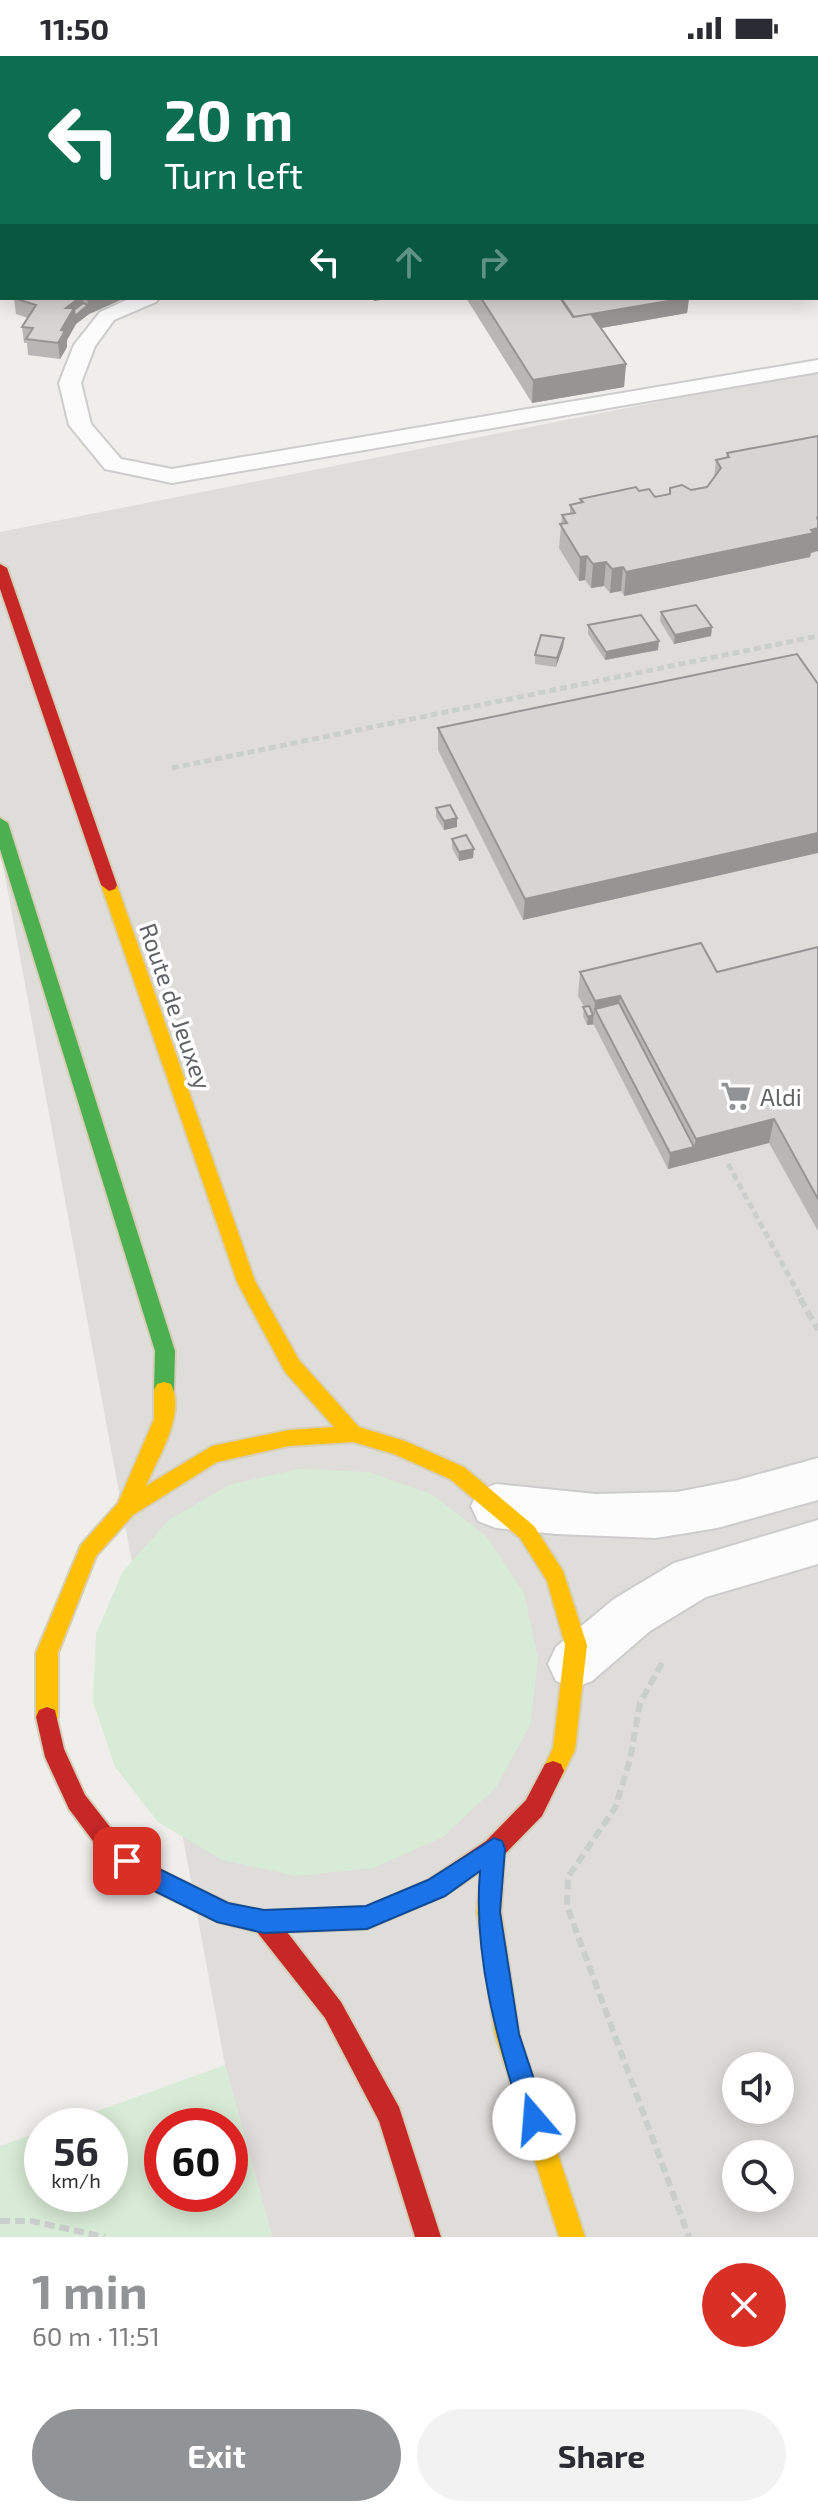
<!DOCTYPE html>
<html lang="en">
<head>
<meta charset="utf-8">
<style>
  body { margin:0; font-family:"Exo 2",sans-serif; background:#f2f2f3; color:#2b2b33; height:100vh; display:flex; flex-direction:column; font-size:30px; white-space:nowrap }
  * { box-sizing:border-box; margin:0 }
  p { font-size:26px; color:#7c7c81 }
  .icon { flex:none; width:44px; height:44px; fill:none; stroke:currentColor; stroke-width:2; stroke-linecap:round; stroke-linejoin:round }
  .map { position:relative; height:2181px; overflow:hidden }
  .side { display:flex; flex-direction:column; background:#fff; flex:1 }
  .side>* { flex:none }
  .top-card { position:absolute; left:0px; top:0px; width:818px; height:244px; box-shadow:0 4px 20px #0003; background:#0b6e4f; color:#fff; overflow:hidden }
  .fabs { position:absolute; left:722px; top:1996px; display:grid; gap:16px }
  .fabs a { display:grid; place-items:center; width:72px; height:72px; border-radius:50%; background:#fff; box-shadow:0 4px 20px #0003; font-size:40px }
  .speed { position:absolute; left:24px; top:2052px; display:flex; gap:16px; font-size:40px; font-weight:700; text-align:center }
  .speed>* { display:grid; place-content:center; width:104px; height:104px; border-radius:50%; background:#fff; box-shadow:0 4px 20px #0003; line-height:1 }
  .speed small { font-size:20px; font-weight:400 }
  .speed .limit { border:12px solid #d22; background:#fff; color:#111 }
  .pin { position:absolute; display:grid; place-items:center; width:68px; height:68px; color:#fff; margin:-34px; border-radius:16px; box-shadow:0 4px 12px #0006 }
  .me { position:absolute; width:88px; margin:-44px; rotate:342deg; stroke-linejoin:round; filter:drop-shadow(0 0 6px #0008) }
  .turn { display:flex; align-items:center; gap:28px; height:168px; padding:0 32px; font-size:36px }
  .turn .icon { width:104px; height:104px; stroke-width:2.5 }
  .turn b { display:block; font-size:56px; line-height:68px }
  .lanes { display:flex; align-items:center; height:76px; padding:0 32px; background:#0003; justify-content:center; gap:40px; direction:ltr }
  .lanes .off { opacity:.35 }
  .round { display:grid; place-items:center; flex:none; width:84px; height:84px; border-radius:42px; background:#f2f2f3 }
  .overview { display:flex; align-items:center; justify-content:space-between; height:136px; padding:0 32px }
  h1 { font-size:48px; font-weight:700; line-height:60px; color:#919496 }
  .button { display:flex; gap:16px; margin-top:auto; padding:16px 32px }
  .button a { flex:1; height:92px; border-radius:48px; background:#919496; color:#fff; font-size:32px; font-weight:700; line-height:92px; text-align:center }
  .button a+a { background:#f2f2f3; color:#2b2b33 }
  .status { display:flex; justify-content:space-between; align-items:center; height:56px; padding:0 40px; background:#fff; direction:ltr }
  .status svg { height:22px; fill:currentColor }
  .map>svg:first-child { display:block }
</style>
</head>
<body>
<div class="status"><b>11:50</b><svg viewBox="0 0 49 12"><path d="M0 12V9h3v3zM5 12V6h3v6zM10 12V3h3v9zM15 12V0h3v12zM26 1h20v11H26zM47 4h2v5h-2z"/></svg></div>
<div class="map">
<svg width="818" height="2181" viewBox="0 0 818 2181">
  <rect width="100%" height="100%" fill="#efeeea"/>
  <!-- industrial -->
  <path fill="#dfddda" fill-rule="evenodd" d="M818 314V2181H272L225 2009 0 793V476ZM736 2010H780V2054H736ZM736 2098H780V2142H736Z"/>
  <!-- green -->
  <path fill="#d8ebd6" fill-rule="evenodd" d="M298 1413 369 1416 433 1439 487 1481 524 1537 538 1603 530 1669 496 1731 443 1781 373 1812 296 1820 222 1804 158 1766 115 1711 93 1646 96 1578 123 1515 169 1464 229 1429Z
    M225 2009 272 2181H0V2090L42 2075V2138H110V2070H56ZM162 2070H230V2138H162Z"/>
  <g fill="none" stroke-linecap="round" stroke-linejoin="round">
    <!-- lane casing -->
    <g stroke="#cbcccc" stroke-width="4">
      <path id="lane" d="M68 0H86L87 2H69Z
        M816 224H818V237H816Z
        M131 242H159L156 246 114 264 95 290 81 327 91 368 121 403 172 413 818 304V316L172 427 105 413 69 369 59 327 74 289 100 256Z"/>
    </g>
    <!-- street casing -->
    <g stroke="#cbcccc" stroke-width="4">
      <path id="street" d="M524 0H552L553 2H525Z
        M816 143 818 144V162L816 161Z
        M818 1402V1444L717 1472 656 1482 556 1478 496 1472 478 1465 471 1450 478 1435 496 1428 596 1438 677 1436 738 1424Z
        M818 1464V1508L706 1541 650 1575 592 1625 574 1632 556 1625 548 1608 556 1591 614 1543 674 1507Z"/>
    </g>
    <!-- fast casing -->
    <g stroke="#d7ceb8" stroke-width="4">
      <path id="fast" d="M0 762 8 767 175 1295 174 1334 171 1340 164 1342 157 1340 154 1334 155 1295 0 793Z"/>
    </g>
    <!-- slow casing -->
    <g stroke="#d7ceb8" stroke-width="4">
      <path id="slow" d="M109 823 117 829 255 1225 299 1304 359 1371 405 1385 464 1411 534 1470 563 1515 587 1589 575 1694 561 1722 553 1725 545 1722 542 1715 553 1692 565 1589 547 1525 520 1482 450 1423 394 1398 353 1386 289 1390 217 1406 133 1459 96 1500 58 1597V1661L55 1668 47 1671 39 1668 36 1661V1597L81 1489 118 1447 154 1363V1334L157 1328 164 1326 171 1328C186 1359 158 1401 146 1430L212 1390 289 1374 334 1371 285 1316 237 1226 101 829Z
        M494 1782 502 1785 505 1793 501 1856 519 1978 585 2181H559L495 1978 477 1856 483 1793 486 1785Z"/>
    </g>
    <!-- jam casing -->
    <g stroke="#d7ceb8" stroke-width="4">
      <path id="jam" d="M0 508 7 512 117 829 115 833 109 835 101 829 0 533Z
        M47 1651 55 1654 64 1693 85 1739 121 1785 148 1808 228 1847 264 1855 366 1851 428 1824 486 1785 526 1744 545 1708 553 1705 561 1708 564 1715 542 1760 502 1801 444 1840 367 1873 287 1876 341 1946 399 2051 441 2181H415L379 2065 325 1962 257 1876 218 1866 132 1824 105 1801 69 1753 45 1701 36 1661 39 1654Z"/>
    </g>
    <!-- path-far1 -->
    <path stroke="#cacfcc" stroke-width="5" stroke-dasharray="7 4" stroke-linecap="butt" d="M172 712 818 580
      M728 1108 802 1244"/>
    <!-- path -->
    <path stroke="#cacfcc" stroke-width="6" stroke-dasharray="10 5" stroke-linecap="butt" d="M800 1242 818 1274
      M662 1607 640 1647 630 1704 615 1752 568 1821 567 1850 689 2181
      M0 2165H31L105 2181"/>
    <!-- lane -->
    <use href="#lane" fill="#fdfcfc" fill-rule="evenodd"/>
    <!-- street -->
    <use href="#street" fill="#fdfcfc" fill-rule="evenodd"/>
    <!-- fast -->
    <use href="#fast" fill="#4caf50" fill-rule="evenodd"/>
    <!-- slow -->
    <use href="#slow" fill="#ffc107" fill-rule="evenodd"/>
    <!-- jam -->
    <use href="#jam" fill="#c62828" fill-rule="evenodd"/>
  </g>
  <!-- wall -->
  <path fill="#b8b7b5" d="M14 242H125L89 258 76 268 67 284V291L60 303 28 299 27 287H24L22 271 28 262 16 258Z
    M466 242H689L687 257 601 272 626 308 624 331 532 347Z
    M727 397 811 497 810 501 624 540 621 535 610 537 604 530 591 532 585 524 579 525 559 492 562 459 570 458V449L580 447V443L639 435 655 441 669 438 670 432 691 434 707 431 714 422 716 404 726 402Z
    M661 556 712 571 711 580 674 588 660 565Z
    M588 569 658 594 605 604 588 578Z
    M564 582 563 591 556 611 535 608V599Z
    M818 628 523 864 438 694V672Z
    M436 752 457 771 444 774 436 761Z
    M452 783 473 802 459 805 452 792Z
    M818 891V1175L769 1087 668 1113 594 969H587L583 960 584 951 578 940 580 916H717Z"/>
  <!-- shaded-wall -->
  <path fill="#969594" d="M0 40H2V60H0Z
    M818 83V98H816V84Z
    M79 242H83L84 252 88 249 89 258 76 268 67 284V291L60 303 58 287 66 252Z
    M87 242H125L89 258Z
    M374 242H394L374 245Z
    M689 242 687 257 590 274 586 259Z
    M626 308 624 331 532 347 533 324Z
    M818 460V495L811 497 810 501 624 540 626 516 811 474Z
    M587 500 585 524 579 525 580 501Z
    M606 506 604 530 591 532 593 508Z
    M623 511 621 535 610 537 612 513Z
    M712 571 711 580 674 588 675 579Z
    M564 582 563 591 556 611 557 602Z
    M659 585 658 594 605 604 606 596Z
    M457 762V771L444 774V765Z
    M818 777V797L523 864 525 843Z
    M474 793 473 802 459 805V796Z
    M620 940 617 963 595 953 593 969 595 945Z
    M593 959V968L587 969 588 961Z
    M774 1063 769 1087 668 1113 670 1097 694 1091 696 1083Z"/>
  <!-- building -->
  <path fill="#d6d5d3" stroke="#969594" stroke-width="2" d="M342 0H345L347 2H329Z
    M0 22 2 26V40H0Z
    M818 32V83L816 84V33Z
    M14 242H79L66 252H74L61 274 65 275 58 287 26 283 33 272 22 271 36 249Z
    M481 242H560L573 261 591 258 626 308 533 324Z
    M561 242H686L574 261Z
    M83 247 88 249 75 260 74 254Z
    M818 380V460L817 462 818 464V472L811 474 814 477 626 516 623 511 612 513 606 506 593 508 587 500 580 501 560 468 567 467 562 459 575 457 570 449 583 446 580 443 636 431 639 435 649 433 655 441 670 438V432L682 429 691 434 707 431 721 412 716 404 729 401 727 397Z
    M696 549 712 571 675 579 661 556Z
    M641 559 659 585 606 596 588 569Z
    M541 579 564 582 557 602 535 599Z
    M797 598 818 628V777L525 843 438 672Z
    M450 749 457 762 444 765 436 752Z
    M466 779 474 793 459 796 452 783Z
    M701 887 717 916 818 891V1143L774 1063 696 1083 620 940 595 945 580 916Z
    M619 947 694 1091 670 1097 595 953Z
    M589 950 593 959 588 961 583 951Z"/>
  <!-- route -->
  <path fill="#1a73e8" stroke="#114b97" stroke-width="2" d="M494 1782 502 1785 505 1793 500 1856 519 1978 547 2063 543 2072 534 2076 526 2072 522 2063C497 1983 473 1900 480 1815L445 1840 367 1873 264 1877 217 1866 132 1824 118 1812 115 1805 118 1797 127 1794 149 1808 228 1847 264 1854 366 1850 428 1824Z"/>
  <!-- icons -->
  <defs>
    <g id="supermarket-bare" transform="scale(2.4)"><path d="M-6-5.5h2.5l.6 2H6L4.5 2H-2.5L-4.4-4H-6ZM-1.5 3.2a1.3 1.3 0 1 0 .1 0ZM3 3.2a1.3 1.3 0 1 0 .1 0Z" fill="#919496" stroke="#fff" stroke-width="2.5" paint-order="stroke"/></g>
  </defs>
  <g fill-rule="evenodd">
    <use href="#supermarket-bare" x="736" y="1040"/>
  </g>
  <g text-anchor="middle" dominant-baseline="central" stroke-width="7" stroke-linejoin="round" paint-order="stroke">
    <!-- street labels -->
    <g font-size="24" fill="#5f6368" stroke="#fff">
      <text transform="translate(176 950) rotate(71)">Route de Jeuxey</text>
    </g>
    <!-- poi labels -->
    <g font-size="24" fill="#5f6368" stroke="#fff" text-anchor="start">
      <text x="760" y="1040">Aldi</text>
    </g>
  </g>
</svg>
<div class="fabs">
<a><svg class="icon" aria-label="sound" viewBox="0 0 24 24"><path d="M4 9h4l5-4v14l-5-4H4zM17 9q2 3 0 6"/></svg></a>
<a><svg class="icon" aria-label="search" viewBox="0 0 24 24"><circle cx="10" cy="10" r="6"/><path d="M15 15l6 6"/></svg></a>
</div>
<div class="speed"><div>56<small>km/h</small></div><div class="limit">60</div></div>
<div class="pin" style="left:127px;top:1805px;background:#d93025"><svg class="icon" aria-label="arrive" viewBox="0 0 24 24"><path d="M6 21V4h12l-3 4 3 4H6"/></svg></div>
<svg class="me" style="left:534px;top:2063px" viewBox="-20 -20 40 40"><circle r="19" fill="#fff"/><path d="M0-13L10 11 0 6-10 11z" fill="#1a73e8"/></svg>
<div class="top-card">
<div class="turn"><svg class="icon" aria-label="left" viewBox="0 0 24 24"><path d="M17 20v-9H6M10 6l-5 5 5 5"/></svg><div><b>20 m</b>Turn left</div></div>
<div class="lanes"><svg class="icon" aria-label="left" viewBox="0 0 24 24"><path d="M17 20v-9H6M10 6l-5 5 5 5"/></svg><svg class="icon off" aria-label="ahead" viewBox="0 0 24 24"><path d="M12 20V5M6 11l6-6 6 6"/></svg><svg class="icon off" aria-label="right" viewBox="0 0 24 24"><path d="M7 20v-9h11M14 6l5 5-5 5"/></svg></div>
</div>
</div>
<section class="side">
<div class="overview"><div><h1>1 min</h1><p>60 m · 11:51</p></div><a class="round" style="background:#d93025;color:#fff"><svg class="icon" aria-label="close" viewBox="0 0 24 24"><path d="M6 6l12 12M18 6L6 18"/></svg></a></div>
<div class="button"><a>Exit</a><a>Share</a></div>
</section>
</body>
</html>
